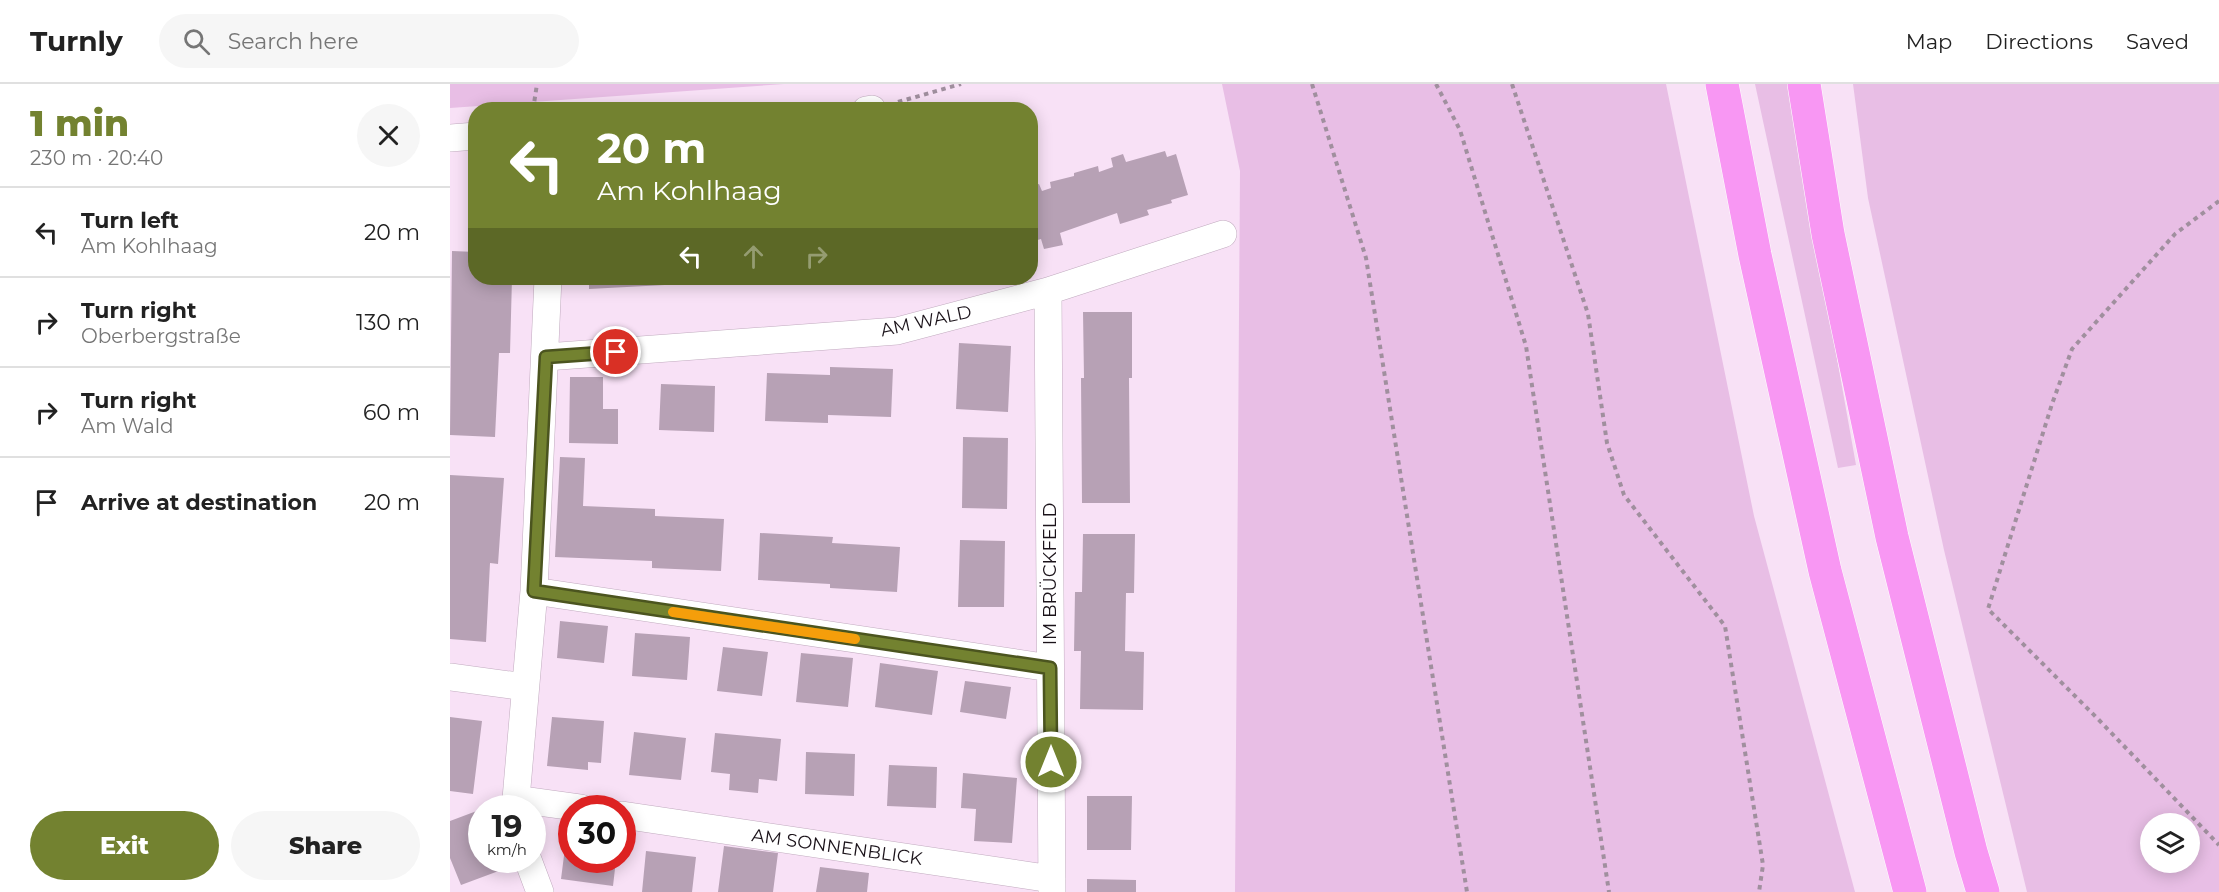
<!DOCTYPE html>
<html lang="en">
<head>
<meta charset="utf-8">
<style>
  body { margin:0; font-family:Montserrat,sans-serif; background:#f6f6f6; color:#222; height:100vh; display:flex; flex-direction:column; font-size:22px; white-space:nowrap }
  * { box-sizing:border-box; margin:0 }
  p { font-size:20px; color:#767676 }
  .icon { flex:none; width:33px; height:33px; fill:none; stroke:currentColor; stroke-width:2; stroke-linecap:round; stroke-linejoin:round }
  .map { position:relative; flex:1; overflow:hidden }
  .panel { display:flex; flex-direction:column; background:#fff; width:450px }
  .panel>* { flex:none }
  .guide { position:absolute; left:18px; top:18px; width:570px; height:183px; border-radius:24px; box-shadow:0 3px 15px #0003; background:#738230; color:#fff; overflow:hidden }
  .tools { position:absolute; left:1690px; top:729px; display:grid; gap:12px }
  .tools a { display:grid; place-items:center; width:60px; height:60px; border-radius:50%; background:#fff; box-shadow:0 3px 15px #0003; font-size:30px }
  .speed { position:absolute; left:18px; top:711px; display:flex; gap:12px; font-size:30px; font-weight:700; text-align:center }
  .speed>* { display:grid; place-content:center; width:78px; height:78px; border-radius:50%; background:#fff; box-shadow:0 3px 15px #0003; line-height:1 }
  .speed small { font-size:15px; font-weight:400 }
  .speed .limit { border:9px solid #d22; background:#fff; color:#111 }
  .pin { position:absolute; display:grid; place-items:center; width:51px; height:51px; color:#fff; margin:-26px; border:3px solid #fff; border-radius:50%; box-shadow:0 2px 6px #0007 }
  .me { position:absolute; width:66px; margin:-33px; rotate:0deg; stroke-linejoin:round; filter:drop-shadow(0 0 4px #0008) }
  .turn { display:flex; align-items:center; gap:21px; height:126px; padding:0 30px; font-size:27px }
  .turn .icon { width:78px; height:78px; stroke-width:2.5 }
  .turn b { display:block; font-size:42px; line-height:51px }
  .lanes { display:flex; align-items:center; height:57px; padding:0 30px; background:#0003; justify-content:center; gap:30px; direction:ltr }
  .lanes .off { opacity:.35 }
  .round { display:grid; place-items:center; flex:none; width:63px; height:63px; border-radius:32px; background:#f6f6f6 }
  .overview { display:flex; align-items:center; justify-content:space-between; height:102px; padding:0 30px }
  h1 { font-size:36px; font-weight:800; line-height:45px; color:#738230 }
  .action { display:flex; gap:12px; margin-top:auto; padding:12px 30px }
  .action a { flex:1; height:69px; border-radius:36px; background:#738230; color:#fff; font-size:24px; font-weight:800; line-height:69px; text-align:center }
  .action a+a { background:#f6f6f6; color:#222 }
  ul { padding:0; list-style:none }
  li { display:flex; align-items:center; gap:18px; height:90px; padding:0 30px; border-top:2px solid #e0e0e0 }
  li div { flex:1 }
  li b { display:block; font-size:22px }
  li em { font-style:normal }
  header { display:flex; align-items:center; gap:36px; box-sizing:border-box; height:84px; padding:0 30px; background:#fff; border-bottom:2px solid #e0e0e0 }
  header strong { font-size:28px }
  nav { display:flex; gap:33px; margin-inline-start:auto; font-size:21px }
  .search { width:420px; height:54px; background:#f6f6f6; display:flex; align-items:center; gap:15px; box-sizing:border-box; padding:0 21px; border-radius:33px; color:#767676; font-size:22px }
  main { display:flex; flex:1; min-height:0 }
  .map>svg:first-child { display:block }
</style>
</head>
<body>
<header>
<strong>Turnly</strong>
<div class="search"><svg class="icon" aria-label="search" viewBox="0 0 24 24"><circle cx="10" cy="10" r="6"/><path d="M15 15l6 6"/></svg>Search here</div>
<nav><a>Map</a><a>Directions</a><a>Saved</a></nav>
</header>
<main>
<section class="panel">
<div class="overview"><div><h1>1 min</h1><p>230 m · 20:40</p></div><a class="round"><svg class="icon" aria-label="close" viewBox="0 0 24 24"><path d="M6 6l12 12M18 6L6 18"/></svg></a></div>
<ul>
<li><svg class="icon" aria-label="left" viewBox="0 0 24 24"><path d="M17 20v-9H6M10 6l-5 5 5 5"/></svg><div><b>Turn left</b><p>Am Kohlhaag</p></div><em>20 m</em></li>
<li><svg class="icon" aria-label="right" viewBox="0 0 24 24"><path d="M7 20v-9h11M14 6l5 5-5 5"/></svg><div><b>Turn right</b><p>Oberbergstraße</p></div><em>130 m</em></li>
<li><svg class="icon" aria-label="right" viewBox="0 0 24 24"><path d="M7 20v-9h11M14 6l5 5-5 5"/></svg><div><b>Turn right</b><p>Am Wald</p></div><em>60 m</em></li>
<li><svg class="icon" aria-label="arrive" viewBox="0 0 24 24"><path d="M6 21V4h12l-3 4 3 4H6"/></svg><div><b>Arrive at destination</b></div><em>20 m</em></li>
</ul>
<div class="action"><a>Exit</a><a>Share</a></div>
</section>
<div class="map">
<svg width="1769" height="808" viewBox="0 0 1769 808">
  <rect width="100%" height="100%" fill="#f8e1f6"/>
  <!-- green -->
  <path fill="#e8bee5" fill-rule="evenodd" d="M0 0H334L0 24Z
    M772 0H1216L1304 432 1405 808H785L790 87Z
    M1305 0H1338L1406 381 1388 384Z
    M1403 0H1769V808H1577L1494 466 1418 114ZM1701 740H1740V778H1701Z"/>
  <!-- building -->
  <path fill="#b7a1b5" d="M715 67 717 73 726 70 738 111 721 116 722 119 697 126 699 131 670 140 667 129 610 149 613 161 594 165 591 155 580 158V102L589 100 592 107 601 104 600 98 624 92V89L648 82 649 88 663 83 661 74 673 70 676 78Z
    M2 167 26 168V194H62L60 269H49L45 353 0 351Z
    M139 194H327V195L139 205Z
    M633 228H682V294H679L680 419H632L631 294H634Z
    M509 259 561 262 558 328 506 325Z
    M380 283 443 285 441 333 378 331V339L315 337 317 289 380 291Z
    M120 293H153V325H168V360L119 359Z
    M211 300 265 302 264 348 209 346Z
    M513 353 558 354 557 425 512 424Z
    M110 373 135 374 133 422 205 425V432L274 435 271 487 202 484V477L105 473Z
    M0 391 54 394 48 480 40 479 36 558 0 555Z
    M310 449 383 453 382 459 450 463 447 508 380 504V500L308 496Z
    M633 450H685L684 509H676L675 567 694 568 693 626 630 625 631 567H624L625 508H632Z
    M510 456 555 457 554 523H508Z
    M110 537 158 542 154 579 107 574Z
    M185 549 240 553 237 596 182 592Z
    M273 563 318 568 312 612 267 607Z
    M351 569 403 574 398 623 346 618Z
    M430 579 488 587 482 631 425 623Z
    M515 597 561 603 556 635 510 628Z
    M0 633 32 637 23 710 0 707Z
    M102 633 154 637 151 679 138 678V686L97 682Z
    M184 648 236 654 231 696 179 691Z
    M265 649 331 655 327 697 309 695 308 709 279 706 280 690 261 688Z
    M356 668 405 670 404 712 355 710Z
    M439 681 487 683 486 724 437 722Z
    M513 689 567 694 562 759 524 757 526 725 511 724Z
    M637 712H682L681 766H637Z
    M32 725V776H51L54 785 11 801 0 774V737Z
    M116 756 122 757V776H166L163 802 111 795Z
    M274 762 328 769 323 808H268Z
    M196 767 246 773 242 808H192Z
    M370 783 419 789 417 808H366Z
    M637 795 686 796V808H637Z"/>
  <g fill="none" stroke-linecap="round" stroke-linejoin="round">
    <!-- minor casing -->
    <g stroke="#c1abbf" stroke-width="28">
      <path id="minor" d="M416 26 422 25
        M0 54 26 52
        M598 207 602 808
        M96 273 447 247 598 207 773 150
        M84 507 600 584
        M0 593 75 603
        M66 715 131 724
        M67 724 66 715 84 507 98 194
        M172 731 602 795
        M78 776 90 808"/>
    </g>
    <!-- motorway casing -->
    <g stroke="#fff" stroke-width="34">
      <path id="motorway" d="M1272 0 1305 171 1375 487 1460 808
        M1354 0 1378 150 1442 453 1521 768 1533 808"/>
    </g>
    <!-- path -->
    <path stroke="#a08f9e" stroke-width="4" stroke-dasharray="4.5 4.5" stroke-linecap="butt" d="M862 0 916 174 1017 808
      M986 0 1010 46 1076 262 1159 808
      M1062 0 1138 230 1157 359 1174 411 1275 542 1313 781 1309 808
      M448 18 511 0
      M83 26 87 0
      M1769 117 1725 150 1622 265 1602 320 1538 525 1649 636 1769 761"/>
    <!-- minor -->
    <use href="#minor" stroke="#fff" stroke-width="27"/>
    <!-- motorway -->
    <use href="#motorway" stroke="#f897f3" stroke-width="33"/>
  </g>
  <g fill="none" stroke-linecap="round" stroke-linejoin="round">
    <!-- route casing -->
    <g stroke="#4b541f" stroke-width="15">
      <path id="route" d="M166 268 96 273 84 507 600 584 601 678"/>
    </g>
    <!-- route -->
    <use href="#route" stroke="#738230" stroke-width="10"/>
    <!-- slow -->
    <path stroke="#f59e0b" stroke-width="10" d="M223 528 405 555"/>
  </g>
  <g text-anchor="middle" dominant-baseline="central" stroke-width="4.5" stroke-linejoin="round" paint-order="stroke">
    <!-- street labels -->
    <g font-size="18" fill="#1a1219" stroke="#fff">
      <text transform="translate(476 237) rotate(-12)">AM WALD</text>
      <text transform="translate(600 490) rotate(-90)">IM BRÜCKFELD</text>
      <text transform="translate(387 763) rotate(8)">AM SONNENBLICK</text>
    </g>
  </g>
</svg>
<div class="tools">
<a><svg class="icon" aria-label="layers" viewBox="0 0 24 24"><path d="M12 4l9 5-9 5-9-5zM3 14l9 5 9-5"/></svg></a>
</div>
<div class="speed"><div>19<small>km/h</small></div><div class="limit">30</div></div>
<div class="pin" style="left:166px;top:268px;background:#d93025"><svg class="icon" aria-label="arrive" viewBox="0 0 24 24"><path d="M6 21V4h12l-3 4 3 4H6"/></svg></div>
<svg class="me" style="left:601px;top:678px" viewBox="-20 -20 40 40"><circle r="17" fill="#738230" stroke="#fff" stroke-width="3"/><path d="M0-11L8 9 0 5-8 9z" fill="#fff"/></svg>
<div class="guide">
<div class="turn"><svg class="icon" aria-label="left" viewBox="0 0 24 24"><path d="M17 20v-9H6M10 6l-5 5 5 5"/></svg><div><b>20 m</b>Am Kohlhaag</div></div>
<div class="lanes"><svg class="icon" aria-label="left" viewBox="0 0 24 24"><path d="M17 20v-9H6M10 6l-5 5 5 5"/></svg><svg class="icon off" aria-label="ahead" viewBox="0 0 24 24"><path d="M12 20V5M6 11l6-6 6 6"/></svg><svg class="icon off" aria-label="right" viewBox="0 0 24 24"><path d="M7 20v-9h11M14 6l5 5-5 5"/></svg></div>
</div>
</div>
</main>
</body>
</html>
